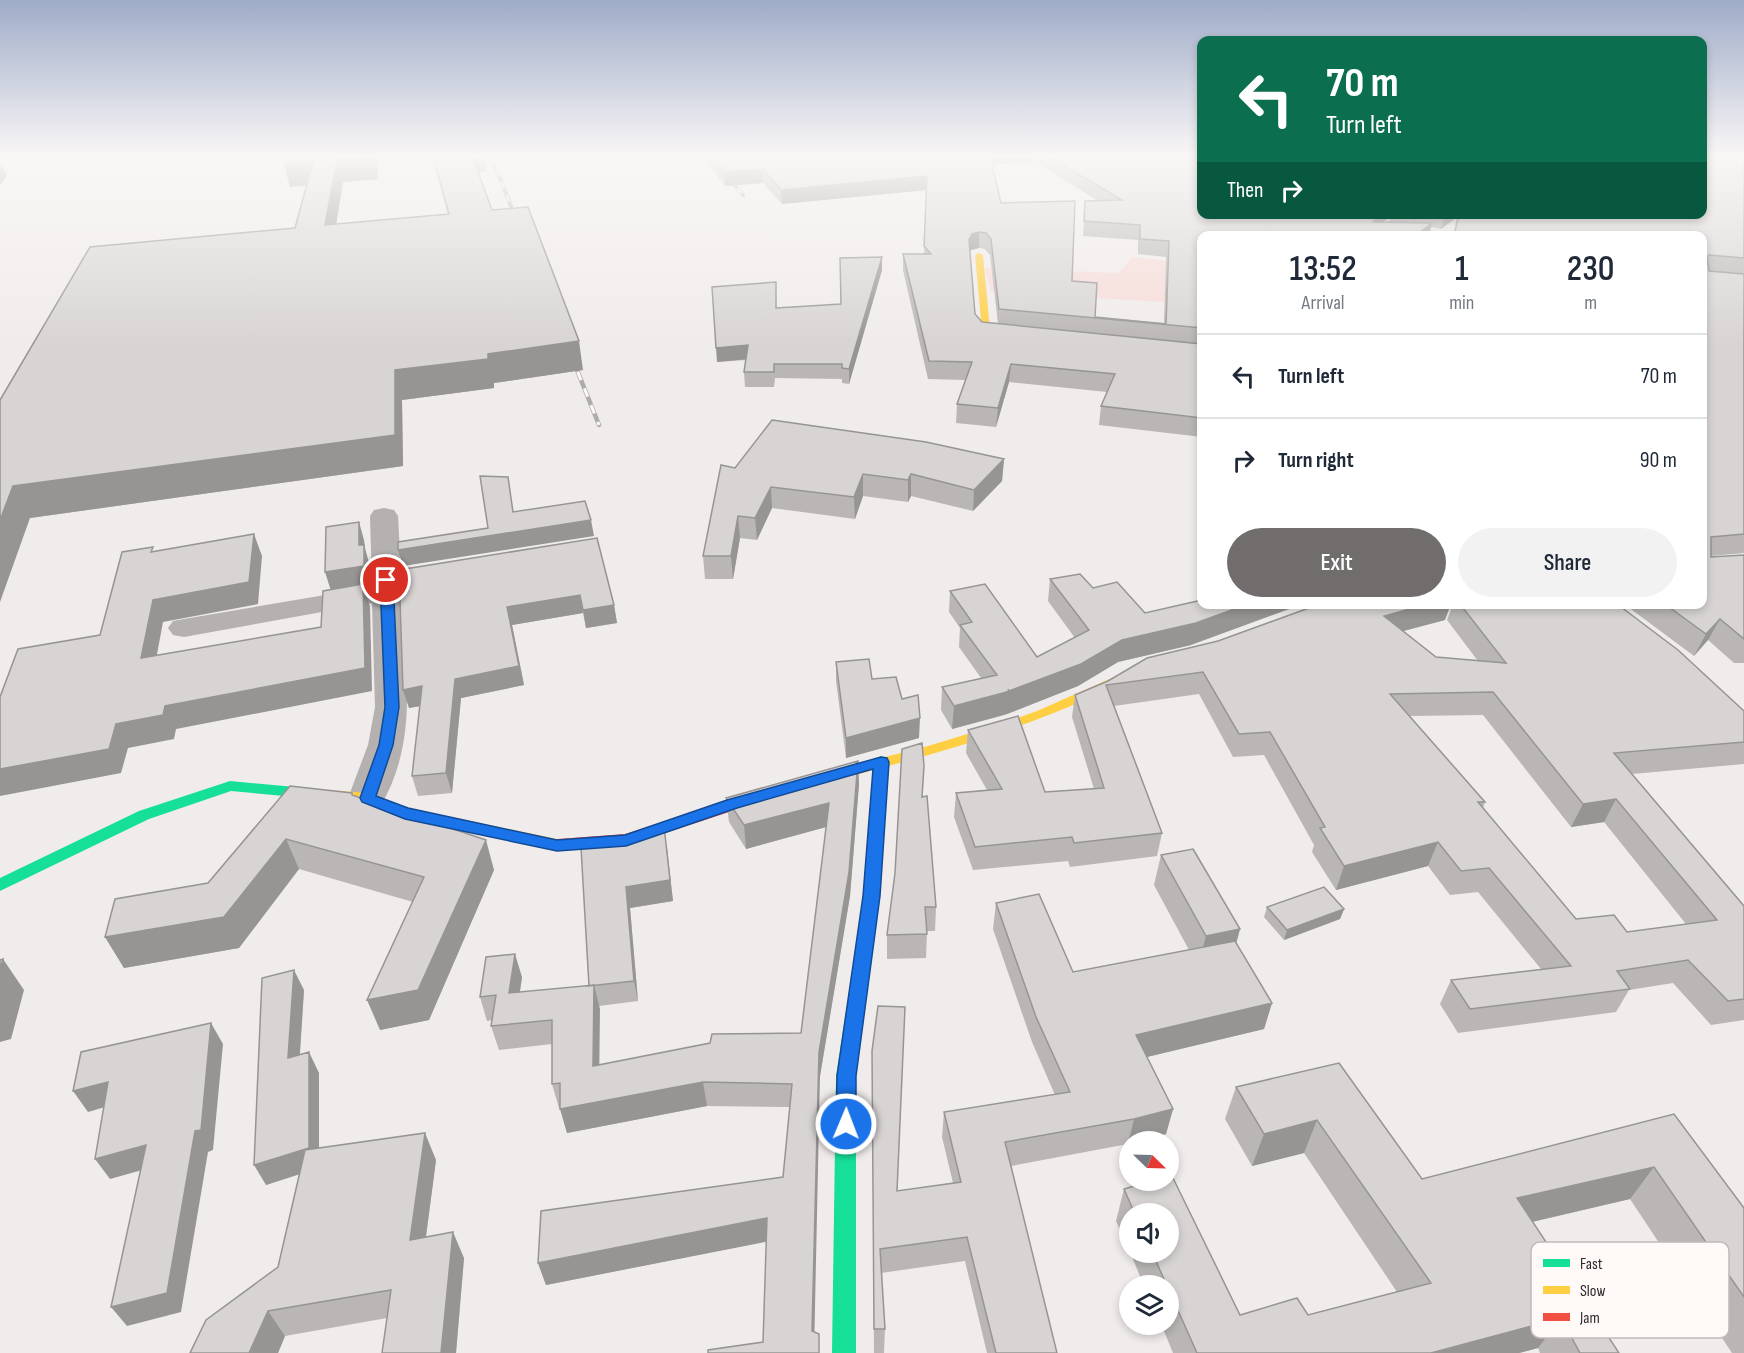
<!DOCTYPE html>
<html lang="en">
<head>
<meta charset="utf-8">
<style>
  body { margin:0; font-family:"Sofia Sans Condensed",sans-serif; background:#f2f2f3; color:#1f2937; height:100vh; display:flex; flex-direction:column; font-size:22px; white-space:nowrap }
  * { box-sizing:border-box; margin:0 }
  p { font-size:20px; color:#747a83 }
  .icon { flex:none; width:33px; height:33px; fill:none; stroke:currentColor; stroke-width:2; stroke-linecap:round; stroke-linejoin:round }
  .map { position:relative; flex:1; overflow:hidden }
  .sheet { position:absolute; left:1197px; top:231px; width:510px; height:378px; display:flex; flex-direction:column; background:#fff; border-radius:12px; box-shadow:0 3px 9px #0003 }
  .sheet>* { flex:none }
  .guide { position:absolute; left:1197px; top:36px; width:510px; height:183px; border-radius:12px; box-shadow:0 3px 9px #0003; background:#0b6e4f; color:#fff; overflow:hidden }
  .needle { width:39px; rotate:113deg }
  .tools { position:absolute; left:1119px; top:1131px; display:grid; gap:12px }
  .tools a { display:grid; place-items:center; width:60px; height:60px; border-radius:50%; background:#fff; box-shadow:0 3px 9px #0003; font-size:30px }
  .pin { position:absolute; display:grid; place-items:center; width:51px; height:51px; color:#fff; margin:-26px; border:3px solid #fff; border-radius:50%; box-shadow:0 2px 6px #0007 }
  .me { position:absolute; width:66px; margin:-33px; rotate:1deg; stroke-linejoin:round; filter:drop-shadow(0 0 4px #0008) }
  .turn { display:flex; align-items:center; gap:21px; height:126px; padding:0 30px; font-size:27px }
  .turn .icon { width:78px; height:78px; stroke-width:2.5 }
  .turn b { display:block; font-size:42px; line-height:51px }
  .then { display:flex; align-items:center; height:57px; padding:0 30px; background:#0003; gap:12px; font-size:22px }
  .eta { display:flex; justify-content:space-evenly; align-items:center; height:102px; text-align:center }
  .eta b { font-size:36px; font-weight:600; line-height:42px }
  .button { display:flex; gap:12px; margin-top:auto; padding:12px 30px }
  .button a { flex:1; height:69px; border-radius:36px; background:#716d6d; color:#fff; font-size:24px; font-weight:600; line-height:69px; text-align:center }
  .button a+a { background:#f2f2f3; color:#1f2937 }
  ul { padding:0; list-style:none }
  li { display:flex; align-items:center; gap:18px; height:84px; padding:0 30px; border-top:2px solid #e0e1e3 }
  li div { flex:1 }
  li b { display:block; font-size:22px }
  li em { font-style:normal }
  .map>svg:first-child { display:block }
</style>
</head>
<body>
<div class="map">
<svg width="1744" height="1353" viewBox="0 0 1744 1353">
  <rect width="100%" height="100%" fill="#f1ecec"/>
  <!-- green -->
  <path fill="#f6dbd7" d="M1132 257 1201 264V304L991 292 985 268 1119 273Z"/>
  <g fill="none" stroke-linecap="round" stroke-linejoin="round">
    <!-- street -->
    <path fill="#b5b1b1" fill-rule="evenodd" d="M1397 214H1417L1391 236H1371Z
      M384 508 394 510 398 516C400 553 402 590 404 627 408 690 414 750 380 807L367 811 354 807 348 798 368 745 375 707 372 603 184 637 173 635 168 628 173 621 184 619 372 587 370 516 374 510Z"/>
    <!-- fast -->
    <path fill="#16e098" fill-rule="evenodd" d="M443 567 449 571 447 574 386 584 380 580 386 576Z
      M881 756 886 758 888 761 880 896 856 1076V1353H832L836 1076 864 896 874 761 876 758Z
      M230 781 317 789 322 790 325 794 322 798 317 799 231 791 149 819 0 891V878L139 811Z"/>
    <!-- slow -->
    <path fill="#ffcf43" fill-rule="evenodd" d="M1386 227 1442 234 1445 236H1421L1384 230 1382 229Z
      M979 253 983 255 990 330 997 334 1023 336V340L995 339 982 331 975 255Z
      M1114 677 1119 678 1121 681 1119 684C1022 732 920 758 816 785L811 784 809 780 811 776 928 746 1000 724 1037 711Z
      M317 789 367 793 408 808 557 839 563 841 565 845 563 849 557 851 405 818 365 803 312 798 309 794 312 790Z"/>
    <!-- jam -->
    <path fill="#f24e42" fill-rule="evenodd" d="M770 788 775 789 778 793 775 797 626 846 557 851 551 849 549 845 551 841 557 839 625 834Z"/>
    <!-- rail-far1 casing -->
    <g stroke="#adabab" stroke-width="4">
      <path id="rail-far1" d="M491 156 518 224
        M710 156 743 195"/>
    </g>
    <!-- rail casing -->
    <g stroke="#adabab" stroke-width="4.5">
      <path id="rail" d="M571 355 599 425"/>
    </g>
    <!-- rail-far1 -->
    <use href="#rail-far1" stroke="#fff9f8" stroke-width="2" stroke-dasharray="7" stroke-linecap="butt"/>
    <!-- rail -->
    <use href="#rail" stroke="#fff9f8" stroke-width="3" stroke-dasharray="9" stroke-linecap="butt"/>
  </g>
  <!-- wall -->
  <path fill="#bab6b6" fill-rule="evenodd" d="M286 156H378V179L343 182 336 224 448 214 432 156H484L487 170 479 173 492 210 583 370 494 383V388L402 400 403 466 30 518 0 400 295 228 307 185 290 187 284 164Z
    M702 156H1202L1384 222H1382L1409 223 1411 214H1702L1744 156V553L1711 556V557L1744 555V663H1734L1708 640 1694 656 1624 604H1702V236H1453L1457 217 1441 229 1431 227 1202 236V437L1099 425 1101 406 1107 392 1009 382 996 427 956 423 957 404 965 380 928 379 903 270V254H924L926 190 782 204 763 183 725 186ZM1034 161 1098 201H1085L1083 236 1138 240V254L1166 257 1164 323 1095 317 1072 281 1001 203 992 165ZM979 248 985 249 990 255 998 324 982 322 975 314 970 252 971 250Z
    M882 270 849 384 842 383V379L775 378 774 387H745L744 372 746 360 717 362 777 308 841 304Z
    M1004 459 1002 481 973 511 911 496 908 502 863 496 855 519 772 508 757 540 740 538 733 579H705L703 556 735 468Z
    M399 570 614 605 617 623 586 628 583 613 512 625 524 685 461 698 452 793 418 796 412 776 420 706 409 708Z
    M1050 579 1093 588 1145 613 1191 645 1118 662 1078 686 1007 714V713V714L1001 716 952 729 941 710 942 687 981 678 959 647 960 628 949 612 950 591 1037 657 1075 638 1048 601Z
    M1453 604H1616L1744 711V764L1632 774 1744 906V1020L1711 1025 1673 983 1629 990 1616 1012 1458 1033 1440 1004 1451 980 1541 969 1478 892 1450 895 1428 866 1336 890 1312 852 1314 845 1264 755 1233 757 1199 694 1114 706 1162 833 1157 856 1070 867 1068 861 973 870 954 817 956 793 987 790 966 753 968 730 1045 792 1094 789 1072 717 1075 695 1218 641 1445 620 1403 631 1436 657 1478 661 1447 620ZM1483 715 1571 827 1604 822 1686 924 1627 932 1576 919 1483 808 1485 802 1410 716Z
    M836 662 872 679 902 699 919 738 846 758 836 681Z
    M858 761 859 784 850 896 820 1076 763 1342 767 1241 546 1285 538 1263 783 1177 790 1107 707 1106 567 1133 560 1107 559 1108 552 1084V1044L499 1050 491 1026 492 1020 487 1021 480 997 522 977 520 992 589 986 581 848 667 846 673 901 630 908 638 1001 599 1006V1065L801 1033 826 827 746 849 729 822 726 798Z
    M353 796 494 870 429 1020 380 1030 413 902 299 869 239 948 124 968 105 937 208 883Z
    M923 797 936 907 935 931H927L926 958 887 959V935Z
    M1161 855 1240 929 1236 944 1272 1003 1264 1029 1147 1057 1173 1109 1166 1134 1137 1142H1130L1128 1144 1011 1166 1057 1353H987L965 1261 881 1273 885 1329 884 1353H874L872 1051 898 1191 953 1183 942 1137 944 1112 1055 1095 1032 1042 993 929 996 903 1073 972 1189 950 1154 885Z
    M1267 907 1344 909 1340 919 1284 940 1264 917Z
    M304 990 300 1055 319 1073V1148L436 1160 426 1237 464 1258 456 1353H382L387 1318 285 1336 278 1353H190L278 1267 299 1174 266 1185Z
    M1339 1063 1422 1179 1674 1114 1744 1208V1353H1732L1630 1199 1532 1222 1619 1353H1540L1538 1348 1519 1353H1173L1161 1324H1168V1286H1144L1130 1252H1168V1214H1130V1252L1116 1221 1124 1189 1155 1180H1168V1177L1172 1176 1240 1315 1297 1298 1308 1315 1397 1292 1304 1153 1252 1166 1225 1119 1236 1087Z"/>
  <!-- shaded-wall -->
  <path fill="#979494" d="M373 156H378V179L343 182 332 250 325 225 337 160Z
    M472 156H484L487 170 475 174Z
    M989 156H1034V161L988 165Z
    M313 162 319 184 290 187 284 164Z
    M2 165 7 176 0 185V168Z
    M763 169V183L725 186 724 172Z
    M927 176 926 190 782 204 781 190Z
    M1378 214H1393L1384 222 1378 224 1373 222Z
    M1445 214H1458L1457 217 1441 229Z
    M1432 223 1429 236H1415Z
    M979 232V248L971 250 968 255 969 240 972 234Z
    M882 257V270L849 384V369Z
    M579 341 583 370 494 383V388L402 400 403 466 30 518 0 602V520L13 486 395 370 488 354Z
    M748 345 749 359 717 362 716 348Z
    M1011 364 1009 382 996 427 998 408Z
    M1004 459 1002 481 973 511 974 490Z
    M863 474V496L855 519 854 497Z
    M911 474V496L908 502V480Z
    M771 487 772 508 757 540 755 518Z
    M738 516 740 538 733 579 731 556Z
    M591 520 594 536 403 566 398 550Z
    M359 522 364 540 365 548 369 563 370 584 363 585 370 607 372 691 176 729 174 739 128 748 121 773 0 796V769L116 724 165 706 365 668 331 591 325 572 359 545Z
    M254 534 262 556 258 604 163 622 152 681 141 658 153 600Z
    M580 595 583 613 512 625 524 685 461 698 452 793 446 773 455 679 507 607Z
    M1248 604H1303L1191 645 1118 662 1078 686 1007 714 1009 691 1122 640Z
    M1428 604H1451L1445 620 1377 638 1384 616Z
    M614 605 617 623 586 628 583 610Z
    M1720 619 1708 640 1694 656 1706 634Z
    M422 686 427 705 409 708 403 690Z
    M1009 691 1007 714 952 729 954 706Z
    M920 718 919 738 846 758V738Z
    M858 761 859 784 850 896 820 1076 814 1353 812 1331 819 1052Z
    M1616 799 1604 822 1571 827 1583 804Z
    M829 803 830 826 746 849 744 825Z
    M664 826 673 901 630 908 638 1001 634 981 626 887Z
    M286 839 299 869 239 948 124 968 105 937 224 917Z
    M486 840 494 870 429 1020 380 1030 367 1000Z
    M1438 842 1428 866 1336 890 1344 866Z
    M1344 909 1340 919 1284 940 1287 930Z
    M1240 929 1232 959 1198 966 1206 936Z
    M515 954 522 977 516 1017 509 993Z
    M3 959 24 990 11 1039 0 1042V969Z
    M294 970 304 990 298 1079 288 1058Z
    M594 985 600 1009 599 1090 593 1066Z
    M1272 1003 1264 1029 1130 1061 1136 1035Z
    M211 1023 223 1044 213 1150 208 1152 181 1312 127 1326 111 1307Z
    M309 1052 319 1073V1168L266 1185 254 1165Z
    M108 1082 122 1102 88 1112 73 1091Z
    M703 1082 707 1106 567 1133 560 1109Z
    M1173 1109 1166 1134 1137 1142H1130V1144H1128L1134 1119Z
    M1317 1120 1304 1153 1252 1166 1264 1134Z
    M425 1133 436 1160 422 1266 410 1240Z
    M146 1145 160 1165 110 1179 95 1159Z
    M1654 1167 1630 1199 1497 1230 1517 1198Z
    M767 1218 770 1241 546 1285 538 1263Z
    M453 1232 464 1258 456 1353H441Z
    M268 1311 285 1336 278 1353H249Z
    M1561 1318 1538 1348 1519 1353H1431Z"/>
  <!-- building -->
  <path fill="#d8d4d4" stroke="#979494" stroke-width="1.5" fill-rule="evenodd" d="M286 156H373V157L337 160 325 225 449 214 433 156H472L492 210 528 207 579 341 488 354V359L395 370V435L13 486 0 520V400L90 247 295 228 313 162 284 164Z
    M712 156H990L1001 203 1075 201 1072 281 1097 283 1095 317 1166 324 1169 241 1140 239V225L1084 221 1085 201 1122 200 1048 156H1202V214H1378L1373 222 1432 223 1415 236H1202V328L999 309 991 239 986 233 979 232 972 234 969 240 975 314 982 322 1202 344V418L1101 406 1115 374 1011 364 998 408 957 404 972 362 929 361 903 254H931L924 246 927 176 781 190 763 169 724 172Z
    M1702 156H1744V258L1709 255 1707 257 1709 271 1744 274V534L1711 537V557L1744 555V639L1720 619 1706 634 1665 604H1702V236H1454L1459 214H1702Z
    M882 257 849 369 842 368V364H774V372H744L748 345 716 348 712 287 776 282V308L841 304 840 258Z
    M772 420 926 442 1004 459 974 490 911 474 908 480 863 474 854 497 771 487 755 518 738 516 731 556H703L721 465 735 468Z
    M480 476 508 477 513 512 585 501 591 520 398 550V542L488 528Z
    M359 522V545H364V566L325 572 326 527Z
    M254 534 249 582 153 600 141 658 321 627 323 591 363 584 365 668 165 706 163 715 116 724 109 749 0 769V697L18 649 100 635 122 552 153 547 151 552Z
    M597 538 614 605 583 610 580 595 507 607 519 666 455 679 446 773 412 776 422 686 403 690 399 570Z
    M1080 574 1093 588 1117 582 1145 613 1202 600V604H1248L1196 623 1122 640 1081 664 1009 691 1008 689 1009 691 1003 693 954 706 942 687 997 675 960 625 972 622 950 591 985 584 1037 657 1089 630 1050 579Z
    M1320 604H1428L1384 616 1436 657 1506 663 1460 604H1617L1678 650 1744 711V742L1614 753 1744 906V999L1728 1001 1688 960 1617 971 1630 989 1470 1009 1451 980 1571 966 1489 868 1461 871 1438 842 1344 866 1320 828 1325 827 1270 732 1239 734 1203 672 1106 685 1162 833 1074 843 1072 837 975 847 956 793 1002 789 968 730 1018 716 1045 792 1104 788 1075 695 1108 681 1147 658 1218 641ZM1493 692 1583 804 1616 799 1717 920 1627 932 1614 915 1576 919 1478 802H1485L1390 694Z
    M869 659 872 679 896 677 902 699 918 695 920 718 846 738 836 662Z
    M922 743 924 766 922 797 927 796 936 907H925L927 934 887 935 895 873 902 749Z
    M858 761 849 872 819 1052 812 1331 819 1334V1353H708V1350L763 1342 767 1218 538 1263 541 1211 783 1177 792 1084 703 1082 560 1109V1083L552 1084V1020L491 1026 496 995 480 997 486 957 515 954 509 993 594 985 593 1066 710 1043 712 1034 801 1033 829 803 744 825 726 798Z
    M290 786 352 793V795L486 840 418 990 367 1000 424 877 286 839 224 917 105 937 115 899 208 883Z
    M664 826 670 880 626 887 634 981 589 986 581 848 623 841Z
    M1193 849 1240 929 1206 936 1161 855Z
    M1324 887 1344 909 1287 930 1267 907Z
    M1039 894 1073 972 1235 941 1272 1003 1136 1035 1173 1109 1134 1119 1005 1142 1057 1353H996L967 1237 880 1249 885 1329H874L872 1051 878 1006 905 1007 897 1191 961 1182 944 1112 1070 1092 1036 1017 996 903Z
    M3 959 0 969V960Z
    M294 970 288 1058 309 1052V1148L254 1165 262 978Z
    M211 1023 201 1130 195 1131 167 1293 111 1307 146 1145 95 1159 108 1082 73 1091 81 1052Z
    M1339 1063 1422 1179 1674 1114 1744 1208V1297L1654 1167 1517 1198 1619 1353H1580L1561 1318 1431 1353H1197L1168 1288V1286H1167L1152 1252H1168V1214H1135L1124 1189 1155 1180H1168V1177L1172 1176 1240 1315 1297 1298 1308 1315 1431 1283 1317 1120 1264 1134 1236 1087Z
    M425 1133 410 1240 453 1232 441 1353H382L391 1290 268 1311 249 1353H190L206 1320 278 1267 305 1150Z"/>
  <!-- sky -->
  <linearGradient id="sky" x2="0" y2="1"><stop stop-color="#9facc8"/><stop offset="0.45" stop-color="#f9f6f6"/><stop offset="1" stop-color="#f9f6f6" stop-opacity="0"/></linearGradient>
  <rect width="1744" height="345" fill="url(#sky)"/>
  <!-- route -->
  <path fill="#1a73e8" stroke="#114b97" stroke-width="1.5" d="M386 576 393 580 399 707 393 745 376 796 408 808 557 840 625 835 727 800 881 757 887 758 889 762 880 896 856 1076V1124L853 1130 846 1133 839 1130 836 1124 837 1076 863 896 873 769 737 808 626 846 557 851 405 819 362 802 360 798 379 745 385 707 380 580Z"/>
  <!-- legend -->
  <rect x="1531" y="1242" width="198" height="96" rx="9" fill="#fff9f8" stroke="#c0baba" stroke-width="1.5"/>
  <rect x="1543" y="1259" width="27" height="8" fill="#16e098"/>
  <rect x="1543" y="1286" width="27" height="8" fill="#ffcf43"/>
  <rect x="1543" y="1313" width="27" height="8" fill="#f24e42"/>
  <g font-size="16" fill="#2c2828">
    <text x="1580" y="1269">Fast</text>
    <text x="1580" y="1296">Slow</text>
    <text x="1580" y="1323">Jam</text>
  </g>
</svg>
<div class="tools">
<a><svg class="needle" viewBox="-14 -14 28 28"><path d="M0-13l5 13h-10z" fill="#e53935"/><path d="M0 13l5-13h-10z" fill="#747a83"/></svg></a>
<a><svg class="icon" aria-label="sound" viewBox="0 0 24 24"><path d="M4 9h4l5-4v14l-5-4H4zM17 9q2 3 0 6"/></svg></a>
<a><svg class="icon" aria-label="layers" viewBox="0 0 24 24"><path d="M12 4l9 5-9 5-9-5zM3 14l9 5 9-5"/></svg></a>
</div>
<div class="pin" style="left:386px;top:580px;background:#d93025"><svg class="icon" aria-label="arrive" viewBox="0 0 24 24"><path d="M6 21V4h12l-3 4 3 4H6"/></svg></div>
<svg class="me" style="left:846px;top:1124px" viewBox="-20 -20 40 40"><circle r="17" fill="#1a73e8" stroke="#fff" stroke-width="3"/><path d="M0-11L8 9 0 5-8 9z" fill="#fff"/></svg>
<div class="guide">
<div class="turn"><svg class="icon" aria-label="left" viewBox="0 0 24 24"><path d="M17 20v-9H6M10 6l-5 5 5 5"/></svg><div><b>70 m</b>Turn left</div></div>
<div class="then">Then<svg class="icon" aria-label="right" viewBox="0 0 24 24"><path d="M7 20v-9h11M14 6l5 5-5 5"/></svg></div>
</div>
<section class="sheet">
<div class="eta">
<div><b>13:52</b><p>Arrival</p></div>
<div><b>1</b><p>min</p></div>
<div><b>230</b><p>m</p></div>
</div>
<ul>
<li><svg class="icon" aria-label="left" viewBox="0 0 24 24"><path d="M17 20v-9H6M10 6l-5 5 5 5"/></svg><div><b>Turn left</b></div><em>70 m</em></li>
<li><svg class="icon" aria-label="right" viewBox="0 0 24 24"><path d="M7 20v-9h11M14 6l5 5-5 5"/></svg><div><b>Turn right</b></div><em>90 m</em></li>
</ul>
<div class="button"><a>Exit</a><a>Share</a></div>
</section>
</div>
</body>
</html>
